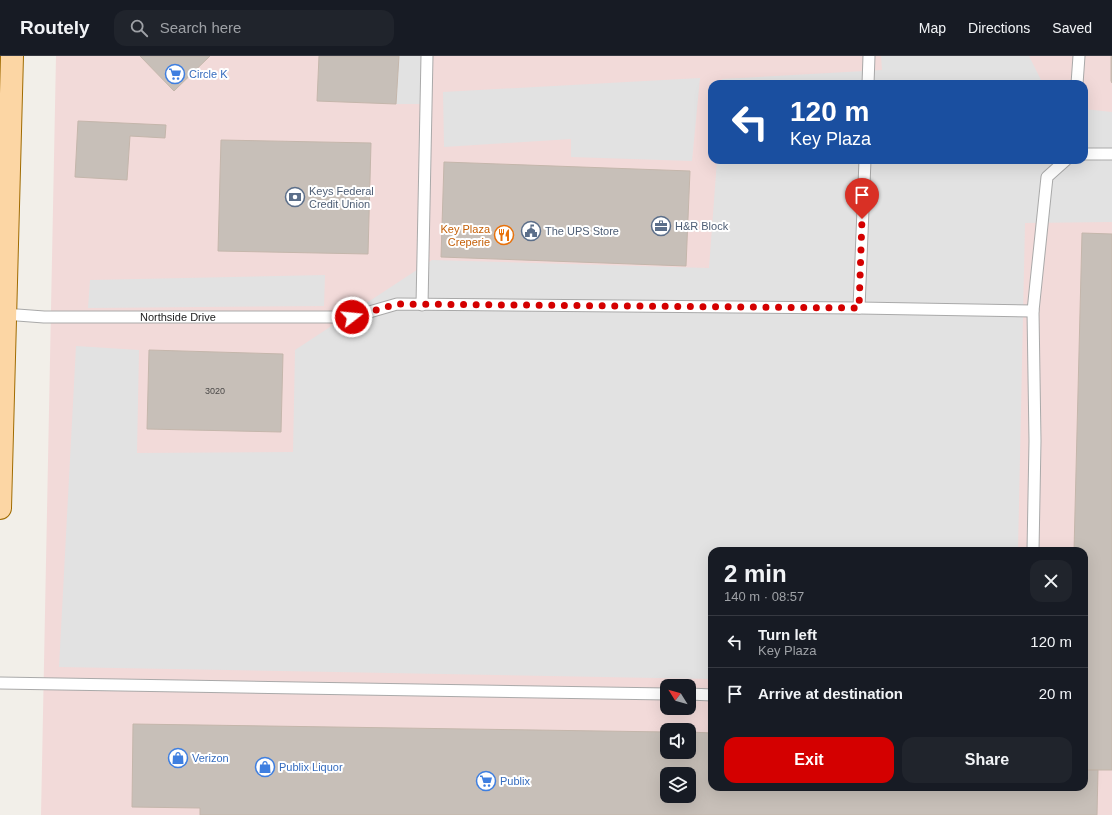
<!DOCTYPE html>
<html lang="en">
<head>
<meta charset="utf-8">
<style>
  body { margin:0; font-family:Helvetica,sans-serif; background:#20242c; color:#f1f3f6; height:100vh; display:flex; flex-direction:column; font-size:15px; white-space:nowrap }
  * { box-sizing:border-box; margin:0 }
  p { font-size:13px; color:#9ea1a6 }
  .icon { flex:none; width:22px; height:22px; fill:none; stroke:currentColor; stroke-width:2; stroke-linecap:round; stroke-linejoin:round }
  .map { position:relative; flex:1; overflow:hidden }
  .panel { position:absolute; left:708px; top:491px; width:380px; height:244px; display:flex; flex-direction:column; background:#171b24; border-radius:12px; box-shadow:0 4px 16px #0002 }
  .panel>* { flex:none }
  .guide { position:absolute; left:708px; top:24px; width:380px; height:84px; border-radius:12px; box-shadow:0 4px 16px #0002; background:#1a4fa0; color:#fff; overflow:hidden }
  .needle { width:26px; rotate:307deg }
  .controls { position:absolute; left:660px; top:623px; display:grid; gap:8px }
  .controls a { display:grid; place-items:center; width:36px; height:36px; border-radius:8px; background:#171b24; box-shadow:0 4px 16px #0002; font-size:20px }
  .pin { position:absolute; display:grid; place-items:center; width:34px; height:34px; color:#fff; margin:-41px -17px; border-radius:50% 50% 50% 0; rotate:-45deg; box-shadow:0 0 4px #0007 }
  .pin .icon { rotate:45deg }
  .me { position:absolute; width:44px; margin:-22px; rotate:74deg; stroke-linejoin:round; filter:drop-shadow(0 0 3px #0008) }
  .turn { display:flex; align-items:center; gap:14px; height:84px; padding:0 16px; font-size:18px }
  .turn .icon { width:52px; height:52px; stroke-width:2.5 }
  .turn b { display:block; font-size:28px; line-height:34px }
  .round { display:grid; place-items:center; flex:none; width:42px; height:42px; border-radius:12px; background:#20242c }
  .head { display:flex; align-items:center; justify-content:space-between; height:68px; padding:0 16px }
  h1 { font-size:24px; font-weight:600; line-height:30px }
  .cta { display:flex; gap:8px; margin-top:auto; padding:8px 16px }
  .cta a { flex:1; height:46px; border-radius:12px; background:#d40000; color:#fff; font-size:16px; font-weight:600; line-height:46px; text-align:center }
  .cta a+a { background:#20242c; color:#f1f3f6 }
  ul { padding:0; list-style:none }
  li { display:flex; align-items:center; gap:12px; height:52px; padding:0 16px; border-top:1px solid #363941 }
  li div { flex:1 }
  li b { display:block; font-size:15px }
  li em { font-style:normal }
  header { display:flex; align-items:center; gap:24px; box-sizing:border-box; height:56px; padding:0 20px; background:#171b24; border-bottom:1px solid #363941 }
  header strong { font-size:19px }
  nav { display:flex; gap:22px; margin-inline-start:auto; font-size:14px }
  .search { width:280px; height:36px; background:#20242c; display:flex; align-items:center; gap:10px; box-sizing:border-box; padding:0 14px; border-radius:12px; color:#9ea1a6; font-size:15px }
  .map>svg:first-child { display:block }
</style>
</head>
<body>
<header>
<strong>Routely</strong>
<div class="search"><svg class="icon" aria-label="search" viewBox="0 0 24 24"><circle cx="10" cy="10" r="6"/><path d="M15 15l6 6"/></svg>Search here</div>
<nav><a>Map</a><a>Directions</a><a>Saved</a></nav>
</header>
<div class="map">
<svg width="1112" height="759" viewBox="0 0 1112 759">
  <rect width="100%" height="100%" fill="#f2efe9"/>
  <!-- commercial -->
  <path fill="#f2dad9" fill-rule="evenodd" d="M56 0H1112V759H41ZM712 28H1084V104H712ZM712 495H1084V731H712ZM667 630H689V652H667ZM667 674H689V696H667ZM667 718H689V740H667Z"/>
  <!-- parking -->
  <path fill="#e2e2e2" d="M399 0H424V48H396Z
    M881 0H1029L1043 28H722V23L882 14Z
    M700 22 692 105 571 101V83L444 91 443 36Z
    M1084 53 1112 56V166L1025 167 1018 495H712V623L59 611 76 290 139 294 137 397 293 396 295 294 432 204 709 212 717 104H1084Z
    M325 219 324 250 88 252 90 224Z"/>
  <!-- building -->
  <path fill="#c7bfb8" stroke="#c4b6ab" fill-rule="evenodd" d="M140 0H210L174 35Z
    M319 0H399L396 48 317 45Z
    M1111 0H1112V27L1111 25Z
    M78 65 166 69 165 82 130 80 127 124 75 121Z
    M221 84 371 87 368 198 218 195Z
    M444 106 690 115 686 210 441 201Z
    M1082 177 1112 178V714H1084V495H1074Z
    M149 294 283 298 281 376 147 373Z
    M133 668 667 676V696H689V676L712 677V731H1084V714H1098L1097 759H200V752L132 751ZM667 718H689V740H667Z"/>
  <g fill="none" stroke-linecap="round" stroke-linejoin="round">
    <!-- service casing -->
    <g stroke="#a9a9a9" stroke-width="13">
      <g id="service">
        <path d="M868 28 869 0"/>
        <path d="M1077 28 1079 0"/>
        <path d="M1084 98H1112"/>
        <path d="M422 249 427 0"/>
        <path d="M859 252 1033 255"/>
        <path id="s1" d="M4 258 44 261H352L397 248 859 252 865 104"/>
        <path d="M1033 495 1035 385 1033 255 1047 121 1066 104"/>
        <path d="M0 627 667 638"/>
        <path d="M689 638 712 639"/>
      </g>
    </g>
    <!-- primary casing -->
    <g stroke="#a06b00" stroke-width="24">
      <path id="primary" d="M0 452 12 0"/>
    </g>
    <!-- service -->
    <use href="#service" stroke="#fff" stroke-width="11"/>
    <!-- primary -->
    <use href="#primary" stroke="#fcd6a4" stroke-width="22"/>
  </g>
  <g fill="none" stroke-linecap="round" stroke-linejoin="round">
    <!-- route -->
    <path stroke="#d40000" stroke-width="7" stroke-dasharray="0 12.6" d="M352 261 397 248 859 252 862 163"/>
  </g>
  <!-- icons -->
  <defs>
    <g id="supermarket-ring" transform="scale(1)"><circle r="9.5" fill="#fff" stroke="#3f7fe0" stroke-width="1.5"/><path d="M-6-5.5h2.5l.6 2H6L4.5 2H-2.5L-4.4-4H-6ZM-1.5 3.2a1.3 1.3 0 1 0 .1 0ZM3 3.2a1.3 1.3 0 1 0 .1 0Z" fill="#3f7fe0"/></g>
    <g id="bank-ring" transform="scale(1)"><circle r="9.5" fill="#fff" stroke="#5c6f8a" stroke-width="1.5"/><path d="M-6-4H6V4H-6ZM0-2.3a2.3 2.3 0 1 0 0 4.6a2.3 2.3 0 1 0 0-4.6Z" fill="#5c6f8a"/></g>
    <g id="office-ring" transform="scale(1)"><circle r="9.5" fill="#fff" stroke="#5c6f8a" stroke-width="1.5"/><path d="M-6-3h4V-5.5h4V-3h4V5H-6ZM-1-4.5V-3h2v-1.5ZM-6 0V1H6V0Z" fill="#5c6f8a"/></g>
    <g id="civic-ring" transform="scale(1)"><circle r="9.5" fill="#fff" stroke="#5c6f8a" stroke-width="1.5"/><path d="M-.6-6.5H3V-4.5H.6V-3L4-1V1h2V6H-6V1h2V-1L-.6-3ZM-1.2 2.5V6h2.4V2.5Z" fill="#5c6f8a"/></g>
    <g id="restaurant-ring" transform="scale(1)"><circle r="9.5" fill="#fff" stroke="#e8710a" stroke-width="1.5"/><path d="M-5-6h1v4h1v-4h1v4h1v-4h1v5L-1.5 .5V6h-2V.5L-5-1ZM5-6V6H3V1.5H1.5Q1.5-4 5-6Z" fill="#e8710a"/></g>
    <g id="shop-ring" transform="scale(1)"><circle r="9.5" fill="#fff" stroke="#3f7fe0" stroke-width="1.5"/><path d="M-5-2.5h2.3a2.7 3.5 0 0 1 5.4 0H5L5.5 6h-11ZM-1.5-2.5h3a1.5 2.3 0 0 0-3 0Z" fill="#3f7fe0"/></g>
  </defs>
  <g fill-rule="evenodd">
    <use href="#supermarket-ring" x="175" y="18"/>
    <use href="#bank-ring" x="295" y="141"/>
    <use href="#office-ring" x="661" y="170"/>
    <use href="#civic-ring" x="531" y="175"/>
    <use href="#restaurant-ring" x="504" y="179"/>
    <use href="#shop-ring" x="178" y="702"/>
    <use href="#shop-ring" x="265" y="711"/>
    <use href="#supermarket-ring" x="486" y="725"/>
  </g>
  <g text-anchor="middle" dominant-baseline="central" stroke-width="4" stroke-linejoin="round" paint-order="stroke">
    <!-- number labels -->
    <g font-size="9" fill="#4b4948">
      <text x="215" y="335">3020</text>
    </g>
    <!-- shop labels -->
    <g font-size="11" fill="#366cbe" stroke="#fff" text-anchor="start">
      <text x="189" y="18">Circle K</text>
      <text x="192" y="702">Verizon</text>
      <text x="279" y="711">Publix Liquor</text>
      <text x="500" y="725">Publix</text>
    </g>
    <!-- service labels -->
    <g font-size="11" fill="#4e5e75" stroke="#fff" text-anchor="start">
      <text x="309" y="135">Keys Federal<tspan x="309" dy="13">Credit Union</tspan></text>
      <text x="675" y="170">H&amp;R Block</text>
      <text x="545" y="175">The UPS Store</text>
    </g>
    <!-- food labels -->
    <g font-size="11" fill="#c56008" stroke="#fff" text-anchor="end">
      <text x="490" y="173">Key Plaza<tspan x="490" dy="13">Creperie</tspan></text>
    </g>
    <!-- street labels -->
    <g font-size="11" fill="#222" stroke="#fff">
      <text stroke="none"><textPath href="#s1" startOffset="174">Northside Drive</textPath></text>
    </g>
  </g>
</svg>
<div class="controls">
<a><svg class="needle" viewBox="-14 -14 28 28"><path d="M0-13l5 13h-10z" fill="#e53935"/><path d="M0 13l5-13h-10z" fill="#9ea1a6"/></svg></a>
<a><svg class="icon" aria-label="sound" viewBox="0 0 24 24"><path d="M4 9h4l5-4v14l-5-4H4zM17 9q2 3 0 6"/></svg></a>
<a><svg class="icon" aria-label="layers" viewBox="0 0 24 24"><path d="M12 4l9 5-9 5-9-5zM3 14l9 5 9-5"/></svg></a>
</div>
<div class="pin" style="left:862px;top:163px;background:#d93025"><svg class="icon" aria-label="arrive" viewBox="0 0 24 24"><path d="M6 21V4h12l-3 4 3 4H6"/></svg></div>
<svg class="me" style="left:352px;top:261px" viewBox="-20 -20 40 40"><circle r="17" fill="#d40000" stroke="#fff" stroke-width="3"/><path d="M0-11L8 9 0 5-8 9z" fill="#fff"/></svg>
<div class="guide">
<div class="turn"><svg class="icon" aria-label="left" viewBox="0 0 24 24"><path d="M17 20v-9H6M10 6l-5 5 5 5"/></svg><div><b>120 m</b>Key Plaza</div></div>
</div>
<section class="panel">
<div class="head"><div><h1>2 min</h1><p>140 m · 08:57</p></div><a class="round"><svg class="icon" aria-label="close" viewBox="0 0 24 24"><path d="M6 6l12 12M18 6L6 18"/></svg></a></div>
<ul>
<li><svg class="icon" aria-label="left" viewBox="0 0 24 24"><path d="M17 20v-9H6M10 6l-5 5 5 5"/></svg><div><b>Turn left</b><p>Key Plaza</p></div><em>120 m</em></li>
<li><svg class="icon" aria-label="arrive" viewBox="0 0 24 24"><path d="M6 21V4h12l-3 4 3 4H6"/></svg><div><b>Arrive at destination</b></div><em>20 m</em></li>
</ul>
<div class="cta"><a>Exit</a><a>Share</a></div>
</section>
</div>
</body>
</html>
